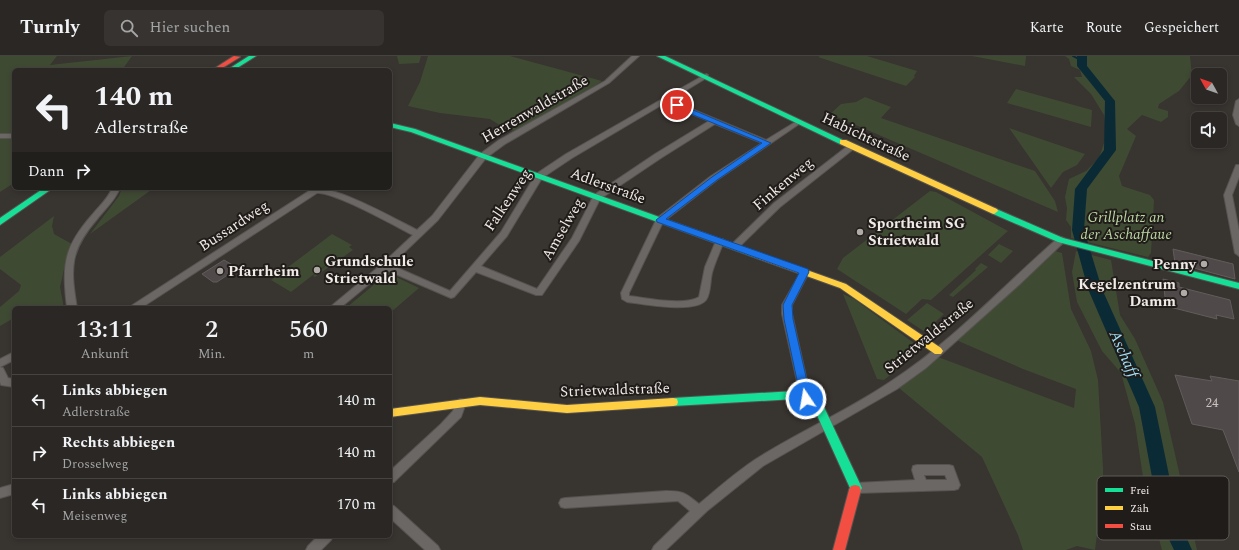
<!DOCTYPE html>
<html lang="de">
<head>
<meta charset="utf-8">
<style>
  body { margin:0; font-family:Spectral,serif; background:#363331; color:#f1f3f6; height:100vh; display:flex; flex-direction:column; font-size:15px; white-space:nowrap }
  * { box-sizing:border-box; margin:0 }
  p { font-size:13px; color:#a5a5a6 }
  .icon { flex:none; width:22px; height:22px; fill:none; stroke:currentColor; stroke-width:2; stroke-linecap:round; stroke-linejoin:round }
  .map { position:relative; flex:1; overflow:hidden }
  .sheet { position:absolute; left:12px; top:250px; width:380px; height:232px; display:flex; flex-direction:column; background:#2a2724; border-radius:6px; box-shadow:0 2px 6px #0003,0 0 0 1px #464441 }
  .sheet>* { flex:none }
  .hud { position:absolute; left:12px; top:12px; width:380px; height:122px; border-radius:6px; box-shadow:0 2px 6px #0003,0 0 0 1px #464441; background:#2a2724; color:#f1f3f6; overflow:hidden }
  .needle { width:26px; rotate:310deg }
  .controls { position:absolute; left:1191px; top:12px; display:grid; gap:8px }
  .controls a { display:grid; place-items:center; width:36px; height:36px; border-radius:6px; background:#2a2724; box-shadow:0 2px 6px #0003,0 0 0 1px #464441; font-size:20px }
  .pin { position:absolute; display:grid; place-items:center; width:34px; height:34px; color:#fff; margin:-17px; border:2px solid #fff; border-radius:50%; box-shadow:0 1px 4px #0007 }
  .me { position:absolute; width:44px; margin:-22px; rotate:348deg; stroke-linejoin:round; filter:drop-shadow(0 0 3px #0008) }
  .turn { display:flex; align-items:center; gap:14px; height:84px; padding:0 16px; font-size:18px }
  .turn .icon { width:52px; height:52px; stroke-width:2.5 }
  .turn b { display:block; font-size:28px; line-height:34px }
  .then { display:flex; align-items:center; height:38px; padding:0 16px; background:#0003; gap:8px; font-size:15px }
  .eta { display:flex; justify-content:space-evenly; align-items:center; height:68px; text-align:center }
  .eta b { font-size:24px; font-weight:600; line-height:28px }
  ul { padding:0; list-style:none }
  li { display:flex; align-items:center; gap:12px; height:52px; padding:0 16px; border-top:1px solid #464441 }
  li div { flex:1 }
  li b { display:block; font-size:15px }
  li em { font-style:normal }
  header { display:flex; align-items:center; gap:24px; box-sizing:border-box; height:56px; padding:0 20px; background:#2a2724; border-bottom:1px solid #464441 }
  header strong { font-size:19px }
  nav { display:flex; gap:22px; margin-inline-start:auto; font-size:14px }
  .search { width:280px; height:36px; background:#363331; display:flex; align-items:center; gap:10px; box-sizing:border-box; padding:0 14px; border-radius:6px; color:#a5a5a6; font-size:15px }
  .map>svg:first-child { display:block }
</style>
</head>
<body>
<header>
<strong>Turnly</strong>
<div class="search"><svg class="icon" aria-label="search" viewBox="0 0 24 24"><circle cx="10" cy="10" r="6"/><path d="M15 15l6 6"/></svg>Hier suchen</div>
<nav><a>Karte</a><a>Route</a><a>Gespeichert</a></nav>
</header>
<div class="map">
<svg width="1239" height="494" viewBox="0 0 1239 494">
  <rect width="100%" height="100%" fill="#383430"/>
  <!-- green -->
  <path fill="#3f4a33" d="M0 0H57L50 9 132 0 122 14H14V77H0Z
    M397 0H510L602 25 593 31 517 74 509 75 490 63 440 57 408 50 420 26 428 0H421L419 7 399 8Z
    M820 0H867L917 15 914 20 915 21 906 30 818 1Z
    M972 0H1026L1025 10Z
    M1065 0H1190L1192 19 1179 35 1159 48 1158 52 1168 55V61L1161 66 1142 59 1127 73 1136 80 1119 120 1122 130 1150 139 1154 144 1151 197 1148 201 1071 182V171L1066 164 1067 152 1065 141 1069 123 1086 115 1099 102 1107 78 1104 59 1091 38 1074 21H1082L1080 14 1071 10 1069 3Z
    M1016 33 1092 54 1091 71 1007 47Z
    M865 41 891 51 881 62 1035 115 1055 145 1058 156 830 58 841 48 856 46Z
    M1009 72 1085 98 1077 109 1063 116 1051 132Z
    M0 82H14V127L0 136Z
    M122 132H154L90 178 119 140Z
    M930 135 936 136 1008 175 931 244 922 243 906 258 837 213 843 202Z
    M54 160 52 170 54 178 72 188 68 196 60 231 64 252H38L36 250 31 252H14V262L0 270V251L19 235 21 229 0 213V201Z
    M332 178 352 189 349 191 353 194 315 221 313 220 340 198 291 236 271 224Z
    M999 188 1013 195 1001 207 988 199Z
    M1055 195 1062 197 1071 253 1091 295 1098 324 1103 412V435L1095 494 1077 490 1066 494H1023L1018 479 982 401 899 332 938 301 1074 352 1076 333 1023 313 956 284 1027 221 1046 201Z
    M1076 195 1111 204 1120 259 1135 283 1163 346 1197 494H1162L1159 483 1148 473 1143 421 1135 368 1121 317 1102 295 1077 246 1072 216Z
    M981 207 988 211 953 241 949 239 976 214 975 213Z
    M388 217 419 232 390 257V252H346Z
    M843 238 854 243 922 293 884 324 877 323Z
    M927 247 944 258 925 276 907 264Z"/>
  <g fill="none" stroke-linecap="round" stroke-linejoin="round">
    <!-- stream -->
    <path stroke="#0a2b35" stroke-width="2" d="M1073 0 1082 5"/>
    <!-- river -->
    <path fill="#0a2b35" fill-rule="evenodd" d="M1077 0H1087V10L1115 45 1116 94 1087 133 1084 174 1102 233 1155 351 1178 463 1192 494H1174L1160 464 1139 351 1088 233 1072 174 1075 133 1104 94 1105 45 1077 10Z"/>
  </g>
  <!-- building -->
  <path fill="#50494a" stroke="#605d5c" d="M1173 193 1233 208 1235 223 1175 207Z
    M224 204 238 212 217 226H213L202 218Z
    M1163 223 1179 227V231L1230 244 1234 263 1216 259 1217 263 1166 250Z
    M1175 319 1212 325 1210 320 1239 325V416L1223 374 1192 368Z"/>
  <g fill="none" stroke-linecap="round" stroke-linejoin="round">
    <!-- street casing -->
    <g stroke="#56524f" stroke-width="2">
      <path id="street" d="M632 0H639L609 27 505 88 486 102 438 164 391 209 450 235 501 176 536 118 566 98 706 18 708 19V21L670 44 766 84 797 65H801L802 66 717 124 663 166 629 237V240C647 242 683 250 699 241L705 211 716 185 717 183H723L724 185C720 196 715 206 712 217 710 225 711 237 706 244 695 258 643 248 627 246L622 243 621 237 657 162 711 120 762 87 715 68 661 102 600 143 579 185 542 239H536L476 216 454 241 451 242 386 214 340 252H329L382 208 413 179C395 170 333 135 317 137L141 252H129L131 250 312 133C334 128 395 163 417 174L432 160 480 98 499 84 605 25ZM665 47 709 65 655 98 594 139 572 182 537 233 481 210 507 180 542 122 572 102Z
        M1239 43V70L1236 68 1233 59 1236 45Z
        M0 78H14V82H0Z
        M849 89H855L856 91 780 151 738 192H732L731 190 732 188 774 147Z
        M1236 109H1239V121L1232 139 1239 175V200L1235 197 1224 139Z
        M112 132H120C115 144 106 152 98 162 70 194 70 211 77 252H67C62 209 63 192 92 159 99 150 108 143 112 132Z
        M1061 181 1064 182 1065 184 1064 186 1020 228 926 312 897 333 763 410 707 455 666 494H652L654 490 690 455 678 445 565 452 561 451 559 447 561 443 565 442 666 435C684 435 685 437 699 448 717 433 736 416 756 403 800 375 847 355 890 326 952 286 1003 230 1058 182Z
        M805 213 809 216 792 249V258L811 343 810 346 806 347 802 346 801 343 782 258V249L802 214Z
        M14 296V304L0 311V303Z
        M0 311 3 312 8 322 14 323V331L1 329 0 326Z
        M461 343 465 344 466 347 461 361 394 426 390 427V415L441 368 453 355 457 344Z
        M917 409H949L953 410 960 429 958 433 954 434 856 437 852 436 850 432 852 428 856 427 915 424 912 414 913 410ZM924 419H945L947 424H926Z
        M14 428V438L0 442V432Z
        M390 449 394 450 438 490 440 494H425L390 462Z
        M318 480H333L331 484 321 494H306L308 490Z"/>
    </g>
    <!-- fast casing -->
    <g stroke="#56524f" stroke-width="2">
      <path id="fast" d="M249 0H256L234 14H227Z
        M657 0H665L847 86 846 88H840Z
        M390 67 415 73 765 199 766 201 765 203H759L411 76 390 71Z
        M44 132H53L0 169V162Z
        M994 152 1063 182 1239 227V233L1058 186 991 157 990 155Z
        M795 335 810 340 824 351 862 432 859 438 855 439 851 438 849 434 850 432 816 357 802 346 795 343 673 350 669 349 668 346 669 343 673 342Z"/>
    </g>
    <!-- slow casing -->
    <g stroke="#56524f" stroke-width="2">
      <path id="slow" d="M840 84H846L997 153 998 155 994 158 991 157 840 88Z
        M762 198 846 228 941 292 943 295 941 298H935L840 232 759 203 758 201 759 199Z
        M480 341 567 349 673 342 677 343 678 346 677 349 673 350 567 357 480 349 390 361V353Z"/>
    </g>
    <!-- jam casing -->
    <g stroke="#56524f" stroke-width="2">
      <path id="jam" d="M234 0 240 1 219 14H212Z
        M855 429 859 430 861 434 845 494H833L849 434 851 430Z"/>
    </g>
    <!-- street -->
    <use href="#street" fill="#6a6765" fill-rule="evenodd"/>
    <!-- fast -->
    <use href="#fast" fill="#16e098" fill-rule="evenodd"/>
    <!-- slow -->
    <use href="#slow" fill="#ffcf43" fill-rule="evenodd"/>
    <!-- jam -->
    <use href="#jam" fill="#f24e42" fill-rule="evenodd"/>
  </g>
  <!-- route -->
  <path fill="#1a73e8" stroke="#114b97" d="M674 48H679L771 87 717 124 666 163 808 213 809 216 792 249 793 263 811 343 810 346 806 347 802 346 801 343 784 263 783 249 799 217 657 166 656 164 712 121 762 87 674 51Z"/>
  <!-- markers -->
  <g fill="#b0aba7" stroke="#201c19" stroke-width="1.5">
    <circle cx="860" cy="176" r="4"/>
    <circle cx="1204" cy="208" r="4"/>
    <circle cx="317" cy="214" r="4"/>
    <circle cx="220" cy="215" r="4"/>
    <circle cx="1184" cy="237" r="4"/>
  </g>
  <g text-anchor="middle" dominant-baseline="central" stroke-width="4" stroke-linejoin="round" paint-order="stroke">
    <!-- number labels -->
    <g font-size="13" fill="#c9c2c0">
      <text x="1212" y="347">24</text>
    </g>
    <!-- street labels -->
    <g font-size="15" fill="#f1ebe7" stroke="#201c19">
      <text transform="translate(535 53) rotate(-30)">Herrenwaldstraße</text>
      <text transform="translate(866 81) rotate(25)">Habichtstraße</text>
      <text transform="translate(783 128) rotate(-40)">Finkenweg</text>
      <text transform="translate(608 130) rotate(20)">Adlerstraße</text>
      <text transform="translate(508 144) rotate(-56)">Falkenweg</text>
      <text transform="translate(234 170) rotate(-33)">Bussardweg</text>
      <text transform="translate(563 173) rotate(-60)">Amselweg</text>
      <text transform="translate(929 280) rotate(-39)">Strietwaldstraße</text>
      <text transform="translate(615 334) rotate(-2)">Strietwaldstraße</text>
    </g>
    <!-- park labels -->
    <g font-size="15" font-style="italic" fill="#bad5a1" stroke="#201c19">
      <text x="1126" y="161">Grillplatz an<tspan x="1126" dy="17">der Aschaffaue</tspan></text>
    </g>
    <!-- poi labels -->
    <g font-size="15" font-weight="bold" fill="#f1ebe7" stroke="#201c19" text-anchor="start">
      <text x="868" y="167">Sportheim SG<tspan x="868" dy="17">Strietwald</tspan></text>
      <text x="325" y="205">Grundschule<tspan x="325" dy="17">Strietwald</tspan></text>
      <text x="1196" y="208" text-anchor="end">Penny</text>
      <text x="228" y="215">Pfarrheim</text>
      <text x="1176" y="228" text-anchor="end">Kegelzentrum<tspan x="1176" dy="17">Damm</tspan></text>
    </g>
    <!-- water labels -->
    <g font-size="16" font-style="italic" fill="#9ee0fa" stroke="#201c19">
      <text transform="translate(1124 298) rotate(66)">Aschaff</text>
    </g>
  </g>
  <!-- legend -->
  <rect x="1097" y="420" width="132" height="64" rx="6" fill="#201c19" stroke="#5f5a57" stroke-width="1"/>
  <rect x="1105" y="432" width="18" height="4" fill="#16e098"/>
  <rect x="1105" y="450" width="18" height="4" fill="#ffcf43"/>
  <rect x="1105" y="468" width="18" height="4" fill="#f24e42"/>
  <g font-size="11" fill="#f1ebe7">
    <text x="1130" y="438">Frei</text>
    <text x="1130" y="456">Zäh</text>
    <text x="1130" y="474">Stau</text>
  </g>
</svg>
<div class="controls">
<a><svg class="needle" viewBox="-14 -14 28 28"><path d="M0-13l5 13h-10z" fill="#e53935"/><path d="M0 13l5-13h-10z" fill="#a5a5a6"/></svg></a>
<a><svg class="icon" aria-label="sound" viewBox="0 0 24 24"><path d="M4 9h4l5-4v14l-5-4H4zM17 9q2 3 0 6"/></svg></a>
</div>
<div class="pin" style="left:677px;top:49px;background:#d93025"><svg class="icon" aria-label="arrive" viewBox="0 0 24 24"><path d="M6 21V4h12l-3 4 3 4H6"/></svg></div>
<svg class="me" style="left:806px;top:343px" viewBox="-20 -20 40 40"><circle r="17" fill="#1a73e8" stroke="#fff" stroke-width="3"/><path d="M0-11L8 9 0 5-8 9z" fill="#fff"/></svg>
<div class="hud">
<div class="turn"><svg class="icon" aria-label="left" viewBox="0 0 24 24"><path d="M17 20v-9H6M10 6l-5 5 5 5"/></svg><div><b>140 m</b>Adlerstraße</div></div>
<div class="then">Dann<svg class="icon" aria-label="right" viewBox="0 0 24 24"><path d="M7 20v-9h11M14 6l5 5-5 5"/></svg></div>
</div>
<section class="sheet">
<div class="eta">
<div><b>13:11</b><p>Ankunft</p></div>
<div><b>2</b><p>Min.</p></div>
<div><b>560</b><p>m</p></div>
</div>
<ul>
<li><svg class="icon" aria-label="left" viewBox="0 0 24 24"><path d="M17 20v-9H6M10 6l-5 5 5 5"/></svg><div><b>Links abbiegen</b><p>Adlerstraße</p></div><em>140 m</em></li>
<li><svg class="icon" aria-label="right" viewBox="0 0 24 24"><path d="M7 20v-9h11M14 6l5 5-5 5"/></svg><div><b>Rechts abbiegen</b><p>Drosselweg</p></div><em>140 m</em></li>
<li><svg class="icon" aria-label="left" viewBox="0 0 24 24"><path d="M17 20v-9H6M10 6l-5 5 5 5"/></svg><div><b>Links abbiegen</b><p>Meisenweg</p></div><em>170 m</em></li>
</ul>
</section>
</div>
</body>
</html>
